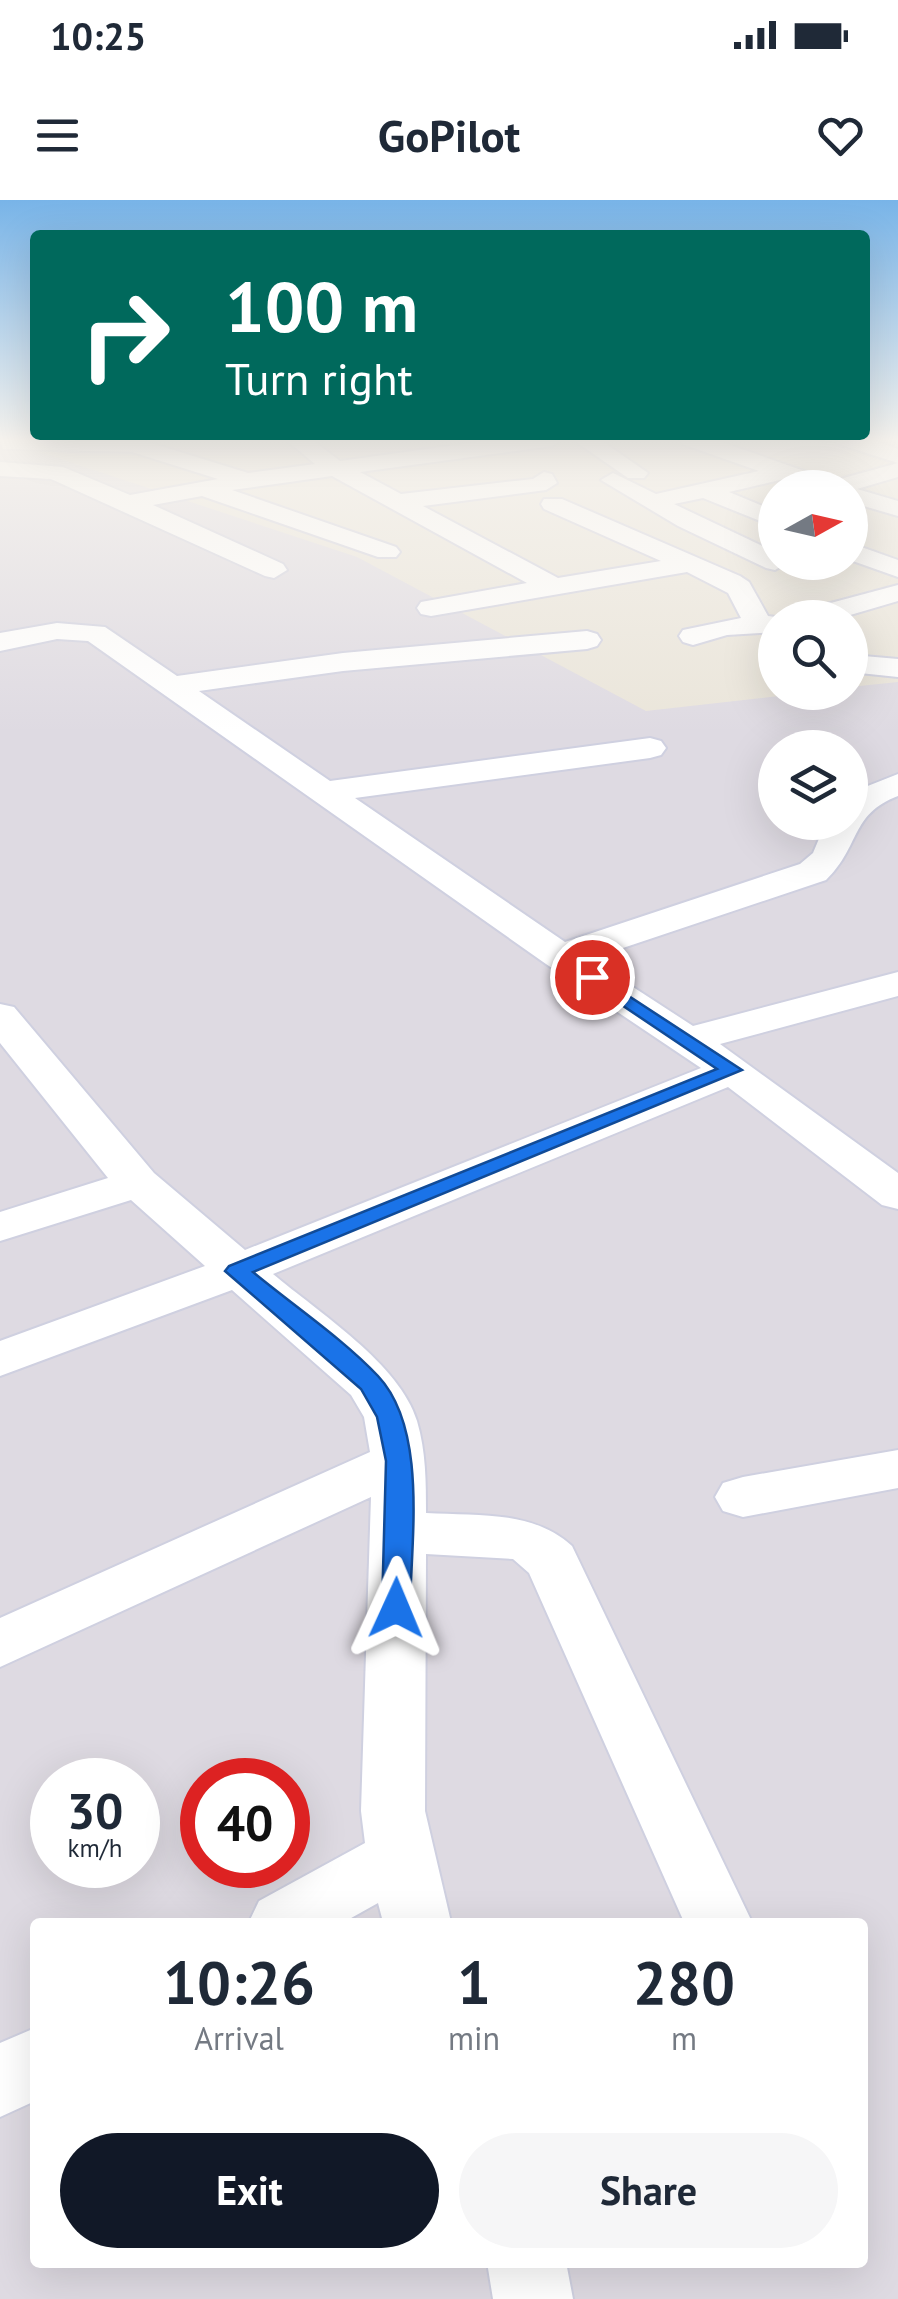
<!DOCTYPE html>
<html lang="en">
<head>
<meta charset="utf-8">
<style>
  body { margin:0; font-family:"PT Sans",sans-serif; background:#f6f6f7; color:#1f2937; height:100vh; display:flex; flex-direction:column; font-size:38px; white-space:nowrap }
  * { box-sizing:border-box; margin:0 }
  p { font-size:32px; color:#747a83 }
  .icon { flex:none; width:55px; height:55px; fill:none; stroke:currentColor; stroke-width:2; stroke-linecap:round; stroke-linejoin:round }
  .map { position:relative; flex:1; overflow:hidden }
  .drawer { position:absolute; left:30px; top:1718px; width:838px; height:350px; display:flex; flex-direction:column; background:#fff; border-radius:10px; box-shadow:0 10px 40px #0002 }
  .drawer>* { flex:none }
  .guide { position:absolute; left:30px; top:30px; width:840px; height:210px; border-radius:10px; box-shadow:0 10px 40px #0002; background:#00695c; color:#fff; overflow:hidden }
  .needle { width:65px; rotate:82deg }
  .fabs { position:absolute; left:758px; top:270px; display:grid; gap:20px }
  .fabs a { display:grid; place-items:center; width:110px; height:110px; border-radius:50%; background:#fff; box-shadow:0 10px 40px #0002; font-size:50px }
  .speed { position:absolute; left:30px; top:1558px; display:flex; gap:20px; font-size:50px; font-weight:700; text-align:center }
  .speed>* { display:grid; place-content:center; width:130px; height:130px; border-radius:50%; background:#fff; box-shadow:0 10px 40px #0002; line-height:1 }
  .speed small { font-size:25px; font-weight:400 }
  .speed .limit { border:15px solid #d22; background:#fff; color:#111 }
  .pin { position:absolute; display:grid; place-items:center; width:85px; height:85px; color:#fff; margin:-42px; border:5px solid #fff; border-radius:50%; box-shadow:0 2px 10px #0007 }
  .me { position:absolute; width:110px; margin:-55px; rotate:1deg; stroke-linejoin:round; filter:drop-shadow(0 0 8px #0008) }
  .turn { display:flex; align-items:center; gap:35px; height:210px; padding:0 30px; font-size:45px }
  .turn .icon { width:130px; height:130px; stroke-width:2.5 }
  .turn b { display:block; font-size:70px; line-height:85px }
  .eta { display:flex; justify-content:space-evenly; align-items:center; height:170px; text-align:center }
  .eta b { font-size:60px; font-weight:800; line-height:70px }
  .action { display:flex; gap:20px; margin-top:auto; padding:20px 30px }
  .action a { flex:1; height:115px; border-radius:60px; background:#111827; color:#fff; font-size:40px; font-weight:800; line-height:115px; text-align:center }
  .action a+a { background:#f6f6f7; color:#1f2937 }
  .status { display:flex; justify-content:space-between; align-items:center; height:70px; padding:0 50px; background:#fff; direction:ltr }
  .status svg { height:28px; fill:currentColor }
  header { display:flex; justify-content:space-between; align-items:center; height:130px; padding:0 30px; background:#fff; font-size:45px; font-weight:800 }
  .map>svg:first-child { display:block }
</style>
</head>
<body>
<div class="status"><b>10:25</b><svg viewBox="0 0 49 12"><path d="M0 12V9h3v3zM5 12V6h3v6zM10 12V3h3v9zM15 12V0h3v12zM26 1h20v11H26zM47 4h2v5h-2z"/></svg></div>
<header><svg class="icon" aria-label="menu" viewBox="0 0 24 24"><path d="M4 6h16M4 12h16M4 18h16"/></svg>GoPilot<svg class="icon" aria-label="heart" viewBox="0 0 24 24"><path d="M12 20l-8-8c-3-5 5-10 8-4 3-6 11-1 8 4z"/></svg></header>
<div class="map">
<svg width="898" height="2099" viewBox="0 0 898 2099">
  <rect width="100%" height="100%" fill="#eae5da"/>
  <!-- industrial -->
  <path fill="#dedae2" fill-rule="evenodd" d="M0 239 357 357 646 511 806 493 850 492V487L898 482V2099H0ZM775 548H850V622H775ZM52 1580H138V1665H52ZM202 1580H288V1665H202ZM35 1722H862V2062H35Z"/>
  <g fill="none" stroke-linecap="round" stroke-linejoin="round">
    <!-- minor casing -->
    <g stroke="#cfd0e0" stroke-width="4">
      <path id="minor" d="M0 239H138L248 273 315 264 285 239H311L340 261 500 239H563L552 246 360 272 401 294 533 279 544 272 552 274 557 283 546 290 423 306 558 378 661 361 544 309 541 304 544 299H562L740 376 749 382 768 416 783 418H775V432L727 435 693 445 683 442 679 436 683 430 741 418 728 393 687 372 431 416 421 414 417 408 421 402 527 383 332 276 232 290 396 347 400 352 396 357H378L202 296 153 305 283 364 287 370 274 378 265 376 51 279 0 276V262L63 267 130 295 218 279 132 252 3 249Z
        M572 239H599L648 273 644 278H628Z
        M679 239H713L833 281 898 263V277L857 289 898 301V316L850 302V288H807L784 279 729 292 775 311V327L703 298 674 304 775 352V362H788L775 370 766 368 678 326 601 280 613 273 656 294 759 271 682 244Z
        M835 239H869L898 249V263L838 244Z
        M850 343 898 360V377L850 360Z
        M898 385V401L840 418H793L797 412Z
        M57 423 105 427 177 476 343 453 587 431 597 434 601 440 597 446 587 449 343 471 199 491 330 581 650 538 661 541 666 548 661 555 650 558 355 598 565 742 800 664 813 653 826 622H850V593L898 574V596C850 614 861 646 826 680L590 759 693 826 898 772V796L720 844 898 973V1009L882 1005 728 887 273 1074C318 1112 400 1164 417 1221 426 1252 426 1282 426 1313 477 1316 533 1310 572 1346L752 1722H684L529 1373 513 1359 426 1354 425 1611 451 1722H383L378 1703 344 1722H249L259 1701 365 1643 361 1611 371 1297 0 1467V1418L370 1252 364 1217 351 1195 232 1090 0 1176V1141L205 1066 131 1000 0 1041V1012L108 978 0 843V804L14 807 154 973 245 1050 701 868 546 764 88 441 57 439 0 451V433Z
        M852 455 898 459V477L850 472Z
        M898 1250V1288L743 1317 723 1311 715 1297 723 1283 743 1277Z
        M35 1828V1901L0 1917V1843Z
        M487 2062H566L573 2099H493Z"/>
    </g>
    <!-- minor -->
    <use href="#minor" fill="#fff" fill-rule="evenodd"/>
  </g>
  <!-- sky -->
  <linearGradient id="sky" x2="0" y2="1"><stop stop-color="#78b4e8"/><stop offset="0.45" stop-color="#f6f3ee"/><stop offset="1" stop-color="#f6f3ee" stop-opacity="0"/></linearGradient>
  <rect width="898" height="533" fill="url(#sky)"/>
  <!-- route -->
  <path fill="#1a73e8" stroke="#114b97" stroke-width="2.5" d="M592 772 742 870 253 1072C294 1106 342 1138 378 1176 428 1229 411 1341 410 1408L406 1416 396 1419 386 1416 382 1408 386 1261 377 1217 361 1189 225 1071 229 1066 717 869 586 781 583 777Z"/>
</svg>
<div class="fabs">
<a><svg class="needle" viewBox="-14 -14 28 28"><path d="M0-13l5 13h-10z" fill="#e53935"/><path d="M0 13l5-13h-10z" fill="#747a83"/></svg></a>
<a><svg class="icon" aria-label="search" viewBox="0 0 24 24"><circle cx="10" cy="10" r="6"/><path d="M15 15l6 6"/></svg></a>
<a><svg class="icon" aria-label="layers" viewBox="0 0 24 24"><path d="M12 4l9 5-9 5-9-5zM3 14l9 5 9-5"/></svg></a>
</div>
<div class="speed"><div>30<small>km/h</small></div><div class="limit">40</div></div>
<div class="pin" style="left:592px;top:777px;background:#d93025"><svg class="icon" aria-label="arrive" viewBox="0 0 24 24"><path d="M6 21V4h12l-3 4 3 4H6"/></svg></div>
<svg class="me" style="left:396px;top:1408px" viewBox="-20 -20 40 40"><path d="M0-17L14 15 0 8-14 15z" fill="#1a73e8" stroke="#fff" stroke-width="4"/></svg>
<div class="guide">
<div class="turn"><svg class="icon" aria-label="right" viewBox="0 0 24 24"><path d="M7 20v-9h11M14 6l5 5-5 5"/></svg><div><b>100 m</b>Turn right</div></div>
</div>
<section class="drawer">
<div class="eta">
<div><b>10:26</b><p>Arrival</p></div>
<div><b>1</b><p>min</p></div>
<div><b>280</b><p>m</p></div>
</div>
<div class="action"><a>Exit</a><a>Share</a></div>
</section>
</div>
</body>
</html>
